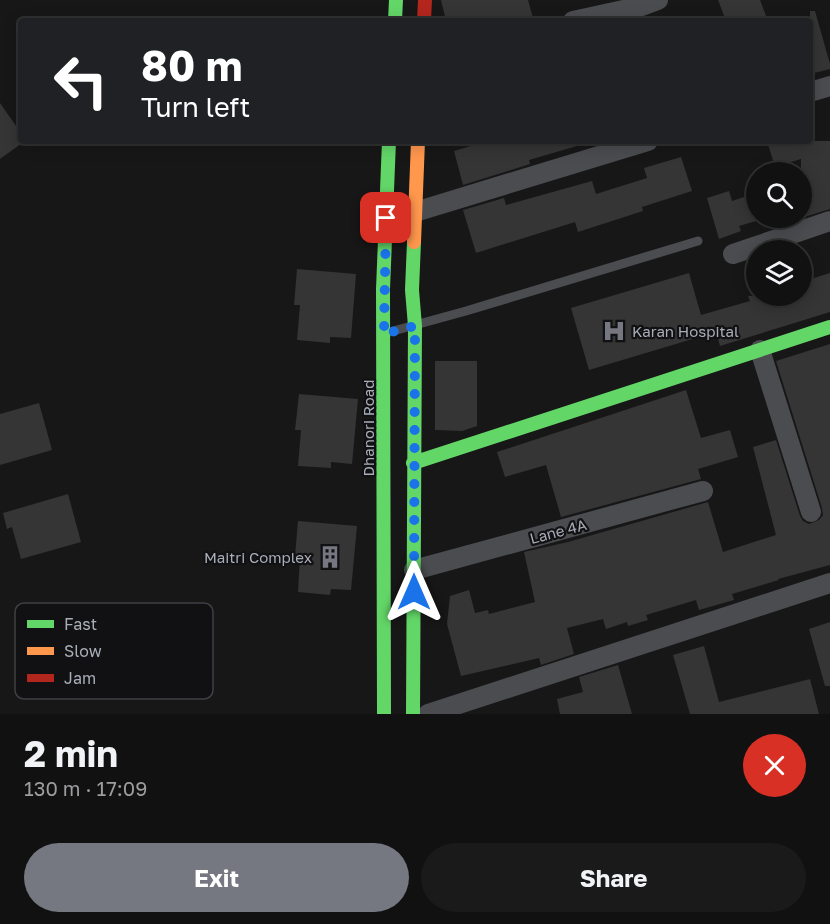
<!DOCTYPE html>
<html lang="en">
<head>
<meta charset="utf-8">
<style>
  body { margin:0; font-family:"Golos Text",sans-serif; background:#1a1a1a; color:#f1f3f6; height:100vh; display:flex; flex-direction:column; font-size:22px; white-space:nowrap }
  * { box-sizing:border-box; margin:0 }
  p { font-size:20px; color:#9c9d9f }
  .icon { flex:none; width:33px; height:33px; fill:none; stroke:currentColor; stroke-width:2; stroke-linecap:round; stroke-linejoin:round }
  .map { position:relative; height:714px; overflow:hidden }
  .drawer { display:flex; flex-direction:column; background:#111; flex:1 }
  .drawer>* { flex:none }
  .top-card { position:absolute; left:18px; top:18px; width:795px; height:126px; border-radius:6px; box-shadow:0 3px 15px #0003,0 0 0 2px #303131; background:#202124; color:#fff; overflow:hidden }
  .buttons { position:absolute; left:746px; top:162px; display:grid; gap:12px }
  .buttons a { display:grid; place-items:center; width:66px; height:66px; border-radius:50%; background:#111; box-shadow:0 3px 15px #0003,0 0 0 2px #303131; font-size:30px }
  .pin { position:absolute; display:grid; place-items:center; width:51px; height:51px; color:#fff; margin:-26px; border-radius:12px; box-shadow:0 3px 9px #0006 }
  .me { position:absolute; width:66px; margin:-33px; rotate:0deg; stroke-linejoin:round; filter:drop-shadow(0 0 4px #0008) }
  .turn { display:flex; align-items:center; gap:21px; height:126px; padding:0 24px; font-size:27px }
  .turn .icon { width:78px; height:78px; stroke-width:2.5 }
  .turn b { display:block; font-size:42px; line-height:51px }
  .round { display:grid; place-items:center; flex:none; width:63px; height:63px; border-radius:32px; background:#1a1a1a }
  .headline { display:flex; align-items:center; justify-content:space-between; height:102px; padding:0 24px }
  h1 { font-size:36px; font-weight:700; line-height:45px }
  .button { display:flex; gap:12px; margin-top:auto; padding:12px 24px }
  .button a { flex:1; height:69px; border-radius:36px; background:#757880; color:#fff; font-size:24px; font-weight:700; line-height:69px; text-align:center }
  .button a+a { background:#1a1a1a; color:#f1f3f6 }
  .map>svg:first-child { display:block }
</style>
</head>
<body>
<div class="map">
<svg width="830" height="714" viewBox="0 0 830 714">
  <rect width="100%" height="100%" fill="#171717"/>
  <!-- building -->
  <path fill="#353536" d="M441 0H528L533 18 523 21H446Z
    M718 0H760L768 21H726Z
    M810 11H815L830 64V69L810 74Z
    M0 103 21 133V141H25L0 159Z
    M487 141H577V146L529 160 530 164 463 185 454 151Z
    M767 141H830V209L801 218V159L775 167Z
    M681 157 692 191 642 207 643 211 578 232 575 222 476 253 463 210 504 198 506 205 592 181 596 194 647 178 644 168Z
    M729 191 732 201 756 193V221L739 226 741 231 719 239 707 198Z
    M297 269 356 274 351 338 330 337V343L297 340 300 305H294Z
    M689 273 701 315 750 301 748 296H801V282L830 273V312L720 346 716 332 589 370 571 308Z
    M830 344V565L778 579 779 580 732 594 734 600 699 610 696 600 646 615 648 620 628 626 627 622 606 629 603 619 567 628 574 654 541 665 539 658 461 676 447 624 450 596 469 590 475 613 488 610 489 614 535 602 524 552 568 542 708 502 723 552 776 535 753 447 776 440 800 516 803 521 809 524 819 520 823 515 822 508 776 361Z
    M435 361H477V426L462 431 435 430Z
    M686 390 701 438 730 430 738 457 698 469 701 479 561 517 546 465 505 477 497 452Z
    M299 394 358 399 352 464 331 462V468L298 466 301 430H295Z
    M39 403 52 450 0 465V414Z
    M68 494 81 542 21 559 12 527 7 529 3 513Z
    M298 521 357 526 351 590 331 589 330 595 298 592 300 557 295 556Z
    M830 622V686H825L809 629Z
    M704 646 719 702 810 679 819 714H690L673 655Z
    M618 665 632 714H560L557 699 583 692 579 677Z"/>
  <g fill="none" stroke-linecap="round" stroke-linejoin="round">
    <!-- lane -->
    <path stroke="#4b4c50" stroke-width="9" d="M386 333 466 311 698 241"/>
    <!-- street -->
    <path stroke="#4b4c50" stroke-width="20" d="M573 21 642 6 658 0
      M810 92 830 86
      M415 212 648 141
      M733 254 830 221
      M760 350 811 512
      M414 570 703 491
      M428 714 830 583"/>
    <!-- fast -->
    <path stroke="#63d668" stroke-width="14" d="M395 21 396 0
      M413 463 830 327
      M384 714 383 289 389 141
      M413 714 415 326 412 290 414 242"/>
    <!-- slow -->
    <path stroke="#ff974d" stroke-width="14" d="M414 242 418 141"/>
    <!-- jam -->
    <path stroke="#b3261e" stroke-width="14" d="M424 21 425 0"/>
  </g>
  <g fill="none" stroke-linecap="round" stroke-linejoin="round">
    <!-- route -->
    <path stroke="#1a73e8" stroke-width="10" stroke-dasharray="0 18" d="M386 218 384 334 415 326 414 592"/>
  </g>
  <!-- icons -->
  <defs>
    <g id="hospital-bare" transform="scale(1.8)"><path d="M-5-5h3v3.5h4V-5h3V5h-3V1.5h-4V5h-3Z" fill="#757880" stroke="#111113" stroke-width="2.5" paint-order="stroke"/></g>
    <g id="building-bare" transform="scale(1.8)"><path d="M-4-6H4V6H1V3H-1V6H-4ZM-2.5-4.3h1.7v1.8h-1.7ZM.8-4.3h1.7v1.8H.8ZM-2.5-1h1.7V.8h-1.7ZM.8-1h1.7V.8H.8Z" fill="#757880" stroke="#111113" stroke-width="2.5" paint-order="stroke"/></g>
  </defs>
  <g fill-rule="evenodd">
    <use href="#hospital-bare" x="614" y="331"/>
    <use href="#building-bare" x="330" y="557"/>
  </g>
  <g text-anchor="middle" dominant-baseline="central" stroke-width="4.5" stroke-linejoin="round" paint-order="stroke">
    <!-- poi labels -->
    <g font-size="15" fill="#a8adb8" stroke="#111113" text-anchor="start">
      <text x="632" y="331">Karan Hospital</text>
      <text x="312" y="557" text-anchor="end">Maitri Complex</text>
    </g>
    <!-- street labels -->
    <g font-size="15" fill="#a8adb8" stroke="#111113">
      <text transform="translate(368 428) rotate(-90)">Dhanori Road</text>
      <text transform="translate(558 531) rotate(-15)">Lane 4A</text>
    </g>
  </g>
  <!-- legend -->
  <rect x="15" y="603" width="198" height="96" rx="9" fill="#111113" stroke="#3e4045" stroke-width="1.5"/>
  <rect x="27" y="620" width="27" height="8" fill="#63d668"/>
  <rect x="27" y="647" width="27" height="8" fill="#ff974d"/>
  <rect x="27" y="674" width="27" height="8" fill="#b3261e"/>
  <g font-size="16" fill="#a8adb8">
    <text x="64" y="630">Fast</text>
    <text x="64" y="657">Slow</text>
    <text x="64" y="684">Jam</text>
  </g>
</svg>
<div class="buttons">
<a><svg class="icon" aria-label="search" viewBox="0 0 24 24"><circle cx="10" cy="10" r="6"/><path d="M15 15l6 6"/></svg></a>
<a><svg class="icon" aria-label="layers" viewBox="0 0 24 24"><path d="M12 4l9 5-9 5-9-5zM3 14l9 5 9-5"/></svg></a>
</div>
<div class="pin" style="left:386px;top:218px;background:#d93025"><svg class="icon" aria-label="arrive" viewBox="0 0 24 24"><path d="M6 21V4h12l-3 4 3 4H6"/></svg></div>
<svg class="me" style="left:414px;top:592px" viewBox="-20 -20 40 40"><path d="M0-17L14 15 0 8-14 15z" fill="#1a73e8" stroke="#fff" stroke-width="4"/></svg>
<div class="top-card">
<div class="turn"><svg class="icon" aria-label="left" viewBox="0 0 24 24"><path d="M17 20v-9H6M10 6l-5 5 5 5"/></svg><div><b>80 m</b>Turn left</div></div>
</div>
</div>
<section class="drawer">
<div class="headline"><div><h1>2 min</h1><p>130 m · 17:09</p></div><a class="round" style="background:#d93025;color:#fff"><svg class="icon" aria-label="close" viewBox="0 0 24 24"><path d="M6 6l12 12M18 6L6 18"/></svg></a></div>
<div class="button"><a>Exit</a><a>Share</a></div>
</section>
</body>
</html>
